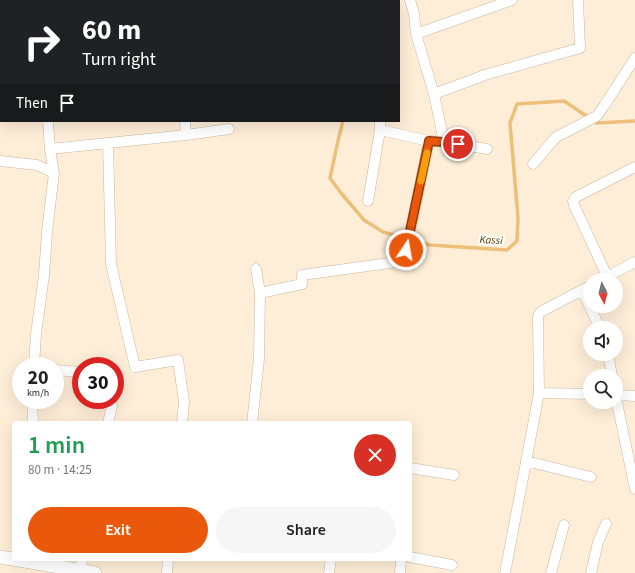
<!DOCTYPE html>
<html lang="en">
<head>
<meta charset="utf-8">
<style>
  body { margin:0; font-family:"Source Sans 3",sans-serif; background:#f6f6f6; color:#222; height:100vh; display:flex; flex-direction:column; font-size:15px; white-space:nowrap }
  * { box-sizing:border-box; margin:0 }
  p { font-size:13px; color:#767676 }
  .icon { flex:none; width:22px; height:22px; fill:none; stroke:currentColor; stroke-width:2; stroke-linecap:round; stroke-linejoin:round }
  .map { position:relative; flex:1; overflow:hidden }
  .panel { position:absolute; left:12px; top:421px; width:400px; height:140px; display:flex; flex-direction:column; background:#fff; border-radius:4px; box-shadow:0 4px 16px #0002 }
  .panel>* { flex:none }
  .top-card { position:absolute; left:0px; top:0px; width:400px; height:122px; box-shadow:0 4px 16px #0002; background:#202124; color:#fff; overflow:hidden }
  .needle { width:26px; rotate:173deg }
  .tools { position:absolute; left:583px; top:273px; display:grid; gap:8px }
  .tools a { display:grid; place-items:center; width:40px; height:40px; border-radius:50%; background:#fff; box-shadow:0 4px 16px #0002; font-size:20px }
  .speed { position:absolute; left:12px; top:357px; display:flex; gap:8px; font-size:20px; font-weight:700; text-align:center }
  .speed>* { display:grid; place-content:center; width:52px; height:52px; border-radius:50%; background:#fff; box-shadow:0 4px 16px #0002; line-height:1 }
  .speed small { font-size:10px; font-weight:400 }
  .speed .limit { border:6px solid #d22; background:#fff; color:#111 }
  .pin { position:absolute; display:grid; place-items:center; width:34px; height:34px; color:#fff; margin:-17px; border:2px solid #fff; border-radius:50%; box-shadow:0 1px 4px #0007 }
  .me { position:absolute; width:44px; margin:-22px; rotate:12deg; stroke-linejoin:round; filter:drop-shadow(0 0 3px #0008) }
  .turn { display:flex; align-items:center; gap:14px; height:84px; padding:0 16px; font-size:18px }
  .turn .icon { width:52px; height:52px; stroke-width:2.5 }
  .turn b { display:block; font-size:28px; line-height:34px }
  .then { display:flex; align-items:center; height:38px; padding:0 16px; background:#0003; gap:8px; font-size:15px }
  .round { display:grid; place-items:center; flex:none; width:42px; height:42px; border-radius:21px; background:#f6f6f6 }
  .headline { display:flex; align-items:center; justify-content:space-between; height:68px; padding:0 16px }
  h1 { font-size:24px; font-weight:600; line-height:30px; color:#1e9e55 }
  .primary-button { display:flex; gap:8px; margin-top:auto; padding:8px 16px }
  .primary-button a { flex:1; height:46px; border-radius:24px; background:#ea580c; color:#fff; font-size:16px; font-weight:600; line-height:46px; text-align:center }
  .primary-button a+a { background:#f6f6f6; color:#222 }
  .map>svg:first-child { display:block }
</style>
</head>
<body>
<div class="map">
<svg width="635" height="573" viewBox="0 0 635 573">
  <rect width="100%" height="100%" fill="#feeed8"/>
  <g fill="none" stroke-linecap="round" stroke-linejoin="round">
    <!-- stream -->
    <path stroke="#edc07a" stroke-width="3.5" d="M0 96 1 97
      M343 121 337 145 330 178 341 193 364 220 383 232 430 245 507 250 517 241 518 218 510 123 517 104 564 101 597 123 635 121"/>
    <!-- minor casing -->
    <g stroke="#c6b7a2" stroke-width="11">
      <path id="minor" d="M143 0V1
        M186 0V1
        M410 0 414 14 416 34 434 94 444 142
        M5 1V0
        M84 1 85 0
        M306 1V0
        M416 34 512 0
        M0 56H1
        M434 94 485 75 580 48 578 0
        M0 114 1 107
        M185 121 186 135
        M380 130 429 141 444 142 487 149
        M108 143 111 264 135 367 178 360 184 402 182 423
        M50 149 186 135 229 129
        M0 161 37 165 54 173
        M533 164 556 137 597 116 604 106 635 58
        M368 201 380 130V121
        M607 276 574 205 573 201 576 197 635 167
        M601 280 635 262
        M582 290 600 328
        M260 293 302 284V275L404 261 429 141
        M608 354 612 376
        M34 366 36 334 44 275 47 232 54 173 50 149 48 121
        M55 370 81 372
        M539 393 590 394
        M616 395 635 396
        M616 398 635 489
        M32 400 33 423
        M108 423 112 406 111 400
        M252 423 259 359 260 293 256 269
        M526 461 591 477
        M410 468 454 475
        M410 557 452 565
        M80 570 82 559
        M167 573 168 559
        M329 573 331 559
        M400 573 401 559
        M505 573 539 393 538 317 539 314 542 311 590 286
        M551 573 564 525
        M591 573 598 542 606 524"/>
    </g>
    <!-- tertiary casing -->
    <g stroke="#c6b7a2" stroke-width="14">
      <path id="tertiary" d="M0 557 95 573"/>
    </g>
    <!-- minor -->
    <use href="#minor" stroke="#fff" stroke-width="10"/>
    <!-- tertiary -->
    <use href="#tertiary" stroke="#fff" stroke-width="13"/>
  </g>
  <g fill="none" stroke-linecap="round" stroke-linejoin="round">
    <!-- route casing -->
    <g stroke="#983908" stroke-width="10">
      <path id="route" d="M406 250 429 141 444 142 458 144"/>
    </g>
    <!-- route -->
    <use href="#route" stroke="#ea580c" stroke-width="7"/>
    <!-- slow -->
    <path stroke="#f59e0b" stroke-width="7" d="M421 181 427 153"/>
  </g>
  <g text-anchor="middle" dominant-baseline="central" stroke-width="4" stroke-linejoin="round" paint-order="stroke">
    <!-- water labels -->
    <g font-size="11" font-style="italic" fill="#5a3d01" stroke="#fff">
      <text transform="translate(491 240) rotate(3)">Kassi</text>
    </g>
  </g>
</svg>
<div class="tools">
<a><svg class="needle" viewBox="-14 -14 28 28"><path d="M0-13l5 13h-10z" fill="#e53935"/><path d="M0 13l5-13h-10z" fill="#767676"/></svg></a>
<a><svg class="icon" aria-label="sound" viewBox="0 0 24 24"><path d="M4 9h4l5-4v14l-5-4H4zM17 9q2 3 0 6"/></svg></a>
<a><svg class="icon" aria-label="search" viewBox="0 0 24 24"><circle cx="10" cy="10" r="6"/><path d="M15 15l6 6"/></svg></a>
</div>
<div class="speed"><div>20<small>km/h</small></div><div class="limit">30</div></div>
<div class="pin" style="left:458px;top:144px;background:#d93025"><svg class="icon" aria-label="arrive" viewBox="0 0 24 24"><path d="M6 21V4h12l-3 4 3 4H6"/></svg></div>
<svg class="me" style="left:406px;top:250px" viewBox="-20 -20 40 40"><circle r="17" fill="#ea580c" stroke="#fff" stroke-width="3"/><path d="M0-11L8 9 0 5-8 9z" fill="#fff"/></svg>
<div class="top-card">
<div class="turn"><svg class="icon" aria-label="right" viewBox="0 0 24 24"><path d="M7 20v-9h11M14 6l5 5-5 5"/></svg><div><b>60 m</b>Turn right</div></div>
<div class="then">Then<svg class="icon" aria-label="arrive" viewBox="0 0 24 24"><path d="M6 21V4h12l-3 4 3 4H6"/></svg></div>
</div>
<section class="panel">
<div class="headline"><div><h1>1 min</h1><p>80 m · 14:25</p></div><a class="round" style="background:#d93025;color:#fff"><svg class="icon" aria-label="close" viewBox="0 0 24 24"><path d="M6 6l12 12M18 6L6 18"/></svg></a></div>
<div class="primary-button"><a>Exit</a><a>Share</a></div>
</section>
</div>
</body>
</html>
